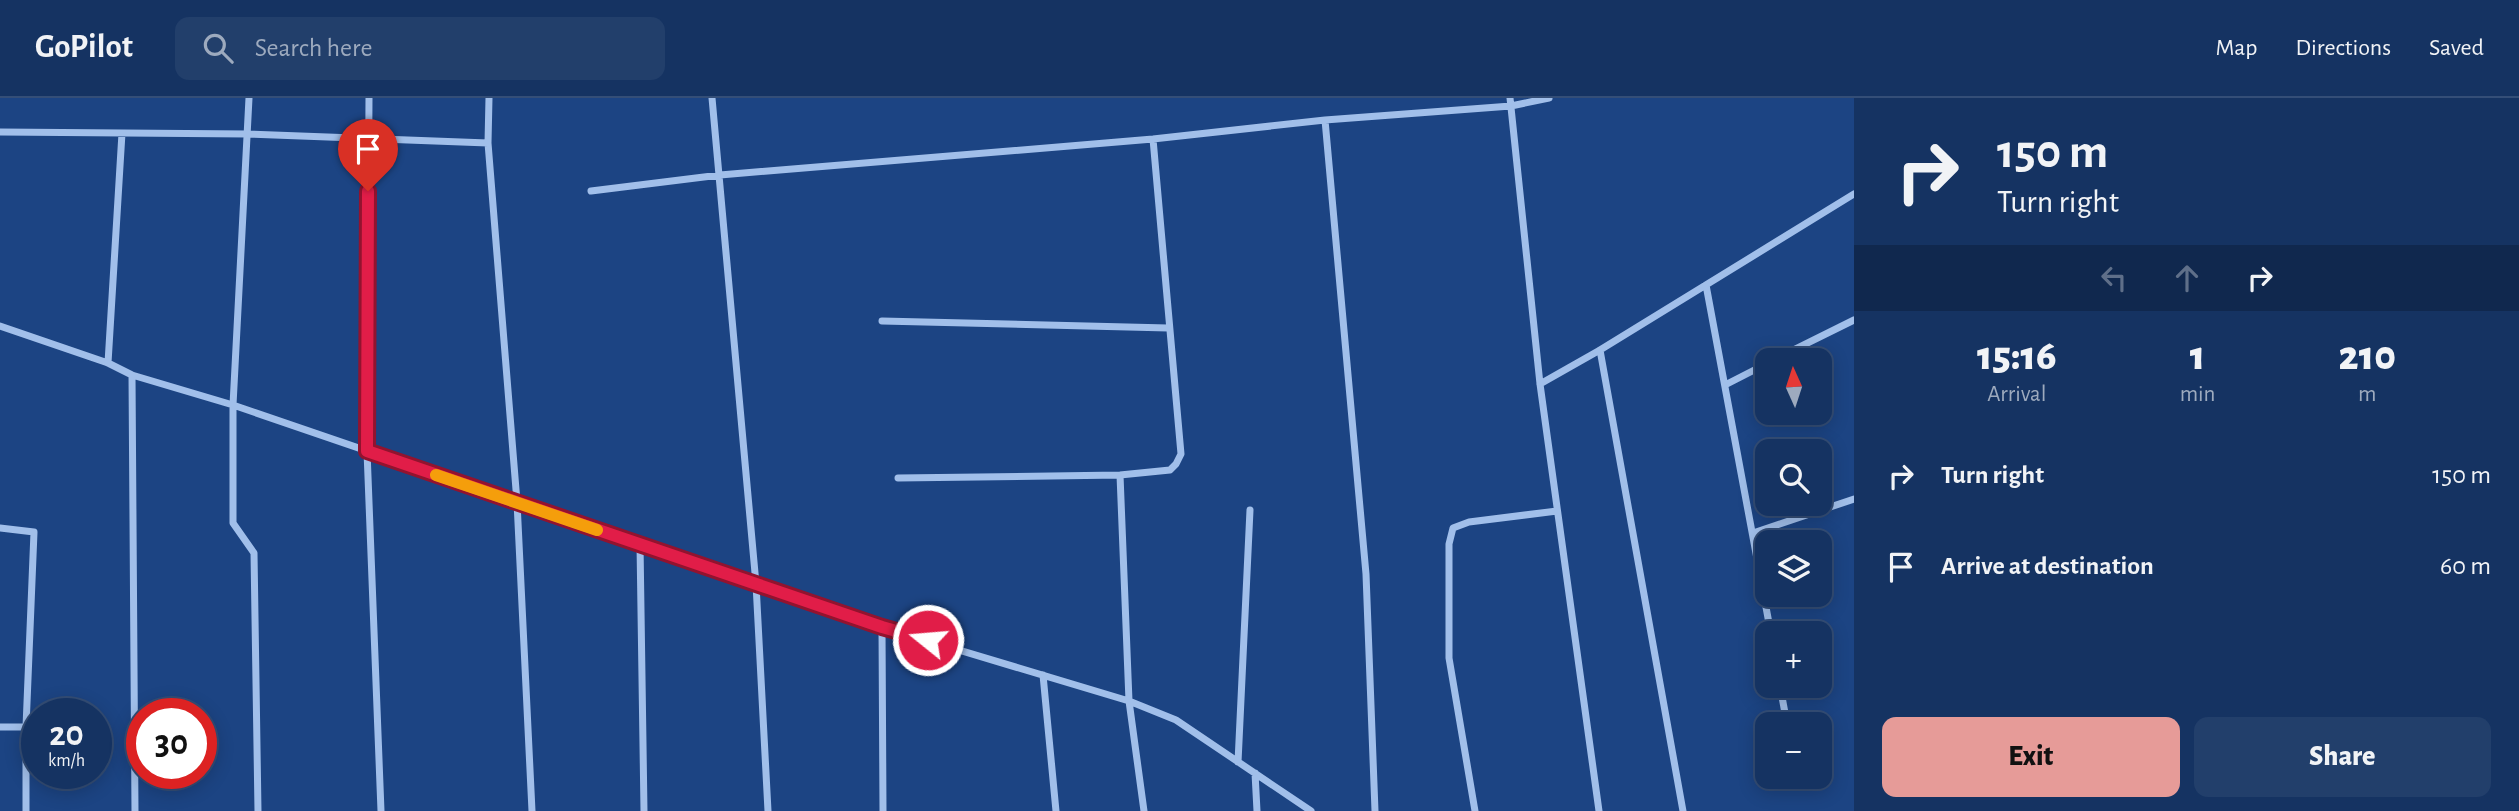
<!DOCTYPE html>
<html lang="en">
<head>
<meta charset="utf-8">
<style>
  body { margin:0; font-family:"Alegreya Sans",sans-serif; background:#223f6b; color:#f1f3f6; height:100vh; display:flex; flex-direction:column; font-size:26px; white-space:nowrap }
  * { box-sizing:border-box; margin:0 }
  p { font-size:23px; color:#9daabe }
  .icon { flex:none; width:38px; height:38px; fill:none; stroke:currentColor; stroke-width:2; stroke-linecap:round; stroke-linejoin:round }
  .map { position:relative; flex:1; overflow:hidden }
  .sheet { display:flex; flex-direction:column; background:#153362; width:665px }
  .sheet>* { flex:none }
  .banner { background:#153362; color:#f1f3f6; overflow:hidden }
  .needle { width:46px; rotate:357deg }
  .tools { position:absolute; left:1755px; top:250px; display:grid; gap:14px }
  .tools a { display:grid; place-items:center; width:77px; height:77px; border-radius:14px; background:#153362; box-shadow:0 4px 18px #0003,0 0 0 2px #344e77; font-size:35px }
  .speed { position:absolute; left:21px; top:600px; display:flex; gap:14px; font-size:35px; font-weight:700; text-align:center }
  .speed>* { display:grid; place-content:center; width:91px; height:91px; border-radius:50%; background:#153362; box-shadow:0 4px 18px #0003,0 0 0 2px #344e77; line-height:1 }
  .speed small { font-size:18px; font-weight:400 }
  .speed .limit { border:10px solid #d22; background:#fff; color:#111 }
  .pin { position:absolute; display:grid; place-items:center; width:60px; height:60px; color:#fff; margin:-72px -30px; border-radius:50% 50% 50% 0; rotate:-45deg; box-shadow:0 0 7px #0007 }
  .pin .icon { rotate:45deg }
  .me { position:absolute; width:77px; margin:-38px; rotate:287deg; stroke-linejoin:round; filter:drop-shadow(0 0 5px #0008) }
  .turn { display:flex; align-items:center; gap:24px; height:147px; padding:0 28px; font-size:32px }
  .turn .icon { width:91px; height:91px; stroke-width:2.5 }
  .turn b { display:block; font-size:49px; line-height:60px }
  .lanes { display:flex; align-items:center; height:66px; padding:0 28px; background:#0003; justify-content:center; gap:35px; direction:ltr }
  .lanes .off { opacity:.35 }
  .eta { display:flex; justify-content:space-evenly; align-items:center; height:119px; text-align:center }
  .eta b { font-size:42px; font-weight:800; line-height:49px }
  .action { display:flex; gap:14px; margin-top:auto; padding:14px 28px }
  .action a { flex:1; height:80px; border-radius:14px; background:#e69b98; color:#111; font-size:28px; font-weight:800; line-height:80px; text-align:center }
  .action a+a { background:#223f6b; color:#f1f3f6 }
  ul { padding:0; list-style:none }
  li { display:flex; align-items:center; gap:21px; height:91px; padding:0 28px }
  li div { flex:1 }
  li b { display:block; font-size:26px }
  li em { font-style:normal }
  header { display:flex; align-items:center; gap:42px; box-sizing:border-box; height:98px; padding:0 35px; background:#153362; border-bottom:2px solid #344e77 }
  header strong { font-size:33px }
  nav { display:flex; gap:38px; margin-inline-start:auto; font-size:24px }
  .search { width:490px; height:63px; background:#223f6b; display:flex; align-items:center; gap:18px; box-sizing:border-box; padding:0 24px; border-radius:14px; color:#9daabe; font-size:26px }
  main { display:flex; flex:1; min-height:0 }
  .map>svg:first-child { display:block }
</style>
</head>
<body>
<header>
<strong>GoPilot</strong>
<div class="search"><svg class="icon" aria-label="search" viewBox="0 0 24 24"><circle cx="10" cy="10" r="6"/><path d="M15 15l6 6"/></svg>Search here</div>
<nav><a>Map</a><a>Directions</a><a>Saved</a></nav>
</header>
<main>
<div class="map">
<svg width="1854" height="713" viewBox="0 0 1854 713">
  <rect width="100%" height="100%" fill="#1c4483"/>
  <g fill="none" stroke-linecap="round" stroke-linejoin="round">
    <!-- street -->
    <path stroke="#a1bfea" stroke-width="7" d="M249 0 233 307V425L254 455 258 713
      M369 0 367 353 381 713
      M489 0 488 45 517 404 532 713
      M712 0 756 486 768 713
      M1510 0 1540 286 1599 713
      M1325 22 1366 476 1375 713
      M0 34 248 36 488 45
      M591 93 720 77 1153 41 1325 22 1511 8 1549 0
      M1706 187 1771 536
      M882 223 1168 230
      M0 228 108 265 132 277 233 307 882 529 1129 603 1176 622 1311 713
      M1600 252 1683 713
      M1773 262 1854 222
      M108 265 122 35
      M132 277 135 713
      M1540 286 1600 252 1854 96
      M1725 287 1768 265
      M1120 377 1129 603 1144 713
      M898 380 1120 377 1170 372 1176 366 1181 356 1153 41
      M0 430 34 434 26 629V713
      M1753 435 1854 401
      M640 446 644 713
      M882 529 883 713
      M1043 577 1056 713
      M1780 588 1787 626
      M0 629H26
      M1238 664 1250 412
      M1255 675 1257 713
      M1475 713 1449 560V446L1453 430 1469 424 1557 413"/>
  </g>
  <g fill="none" stroke-linecap="round" stroke-linejoin="round">
    <!-- route casing -->
    <g stroke="#92132f" stroke-width="18">
      <path id="route" d="M368 93 367 353 882 529 928 542"/>
    </g>
    <!-- route -->
    <use href="#route" stroke="#e11d48" stroke-width="12"/>
    <!-- slow -->
    <path stroke="#f59e0b" stroke-width="12" d="M436 377 597 432"/>
  </g>
</svg>
<div class="tools">
<a><svg class="needle" viewBox="-14 -14 28 28"><path d="M0-13l5 13h-10z" fill="#e53935"/><path d="M0 13l5-13h-10z" fill="#9daabe"/></svg></a>
<a><svg class="icon" aria-label="search" viewBox="0 0 24 24"><circle cx="10" cy="10" r="6"/><path d="M15 15l6 6"/></svg></a>
<a><svg class="icon" aria-label="layers" viewBox="0 0 24 24"><path d="M12 4l9 5-9 5-9-5zM3 14l9 5 9-5"/></svg></a>
<a>+</a>
<a>−</a>
</div>
<div class="speed"><div>20<small>km/h</small></div><div class="limit">30</div></div>
<div class="pin" style="left:368px;top:93px;background:#d93025"><svg class="icon" aria-label="arrive" viewBox="0 0 24 24"><path d="M6 21V4h12l-3 4 3 4H6"/></svg></div>
<svg class="me" style="left:928px;top:542px" viewBox="-20 -20 40 40"><circle r="17" fill="#e11d48" stroke="#fff" stroke-width="3"/><path d="M0-11L8 9 0 5-8 9z" fill="#fff"/></svg>
</div>
<section class="sheet">
<div class="banner">
<div class="turn"><svg class="icon" aria-label="right" viewBox="0 0 24 24"><path d="M7 20v-9h11M14 6l5 5-5 5"/></svg><div><b>150 m</b>Turn right</div></div>
<div class="lanes"><svg class="icon off" aria-label="left" viewBox="0 0 24 24"><path d="M17 20v-9H6M10 6l-5 5 5 5"/></svg><svg class="icon off" aria-label="ahead" viewBox="0 0 24 24"><path d="M12 20V5M6 11l6-6 6 6"/></svg><svg class="icon" aria-label="right" viewBox="0 0 24 24"><path d="M7 20v-9h11M14 6l5 5-5 5"/></svg></div>
</div>
<div class="eta">
<div><b>15:16</b><p>Arrival</p></div>
<div><b>1</b><p>min</p></div>
<div><b>210</b><p>m</p></div>
</div>
<ul>
<li><svg class="icon" aria-label="right" viewBox="0 0 24 24"><path d="M7 20v-9h11M14 6l5 5-5 5"/></svg><div><b>Turn right</b></div><em>150 m</em></li>
<li><svg class="icon" aria-label="arrive" viewBox="0 0 24 24"><path d="M6 21V4h12l-3 4 3 4H6"/></svg><div><b>Arrive at destination</b></div><em>60 m</em></li>
</ul>
<div class="action"><a>Exit</a><a>Share</a></div>
</section>
</main>
</body>
</html>
